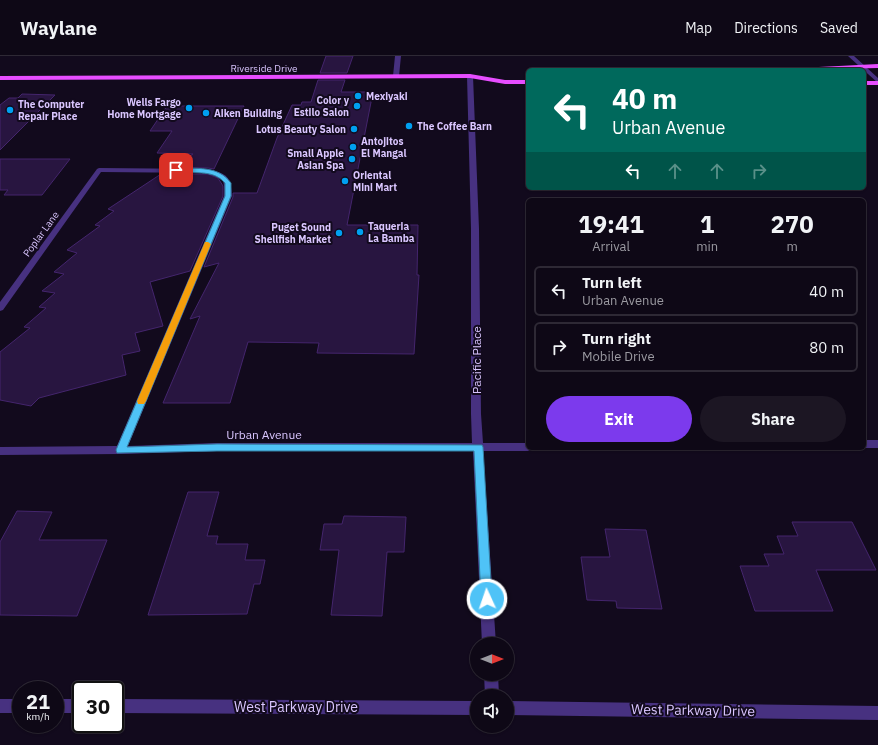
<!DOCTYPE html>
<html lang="en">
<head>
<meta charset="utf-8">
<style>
  body { margin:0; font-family:"IBM Plex Sans",sans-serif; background:#1c1623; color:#f1f3f6; height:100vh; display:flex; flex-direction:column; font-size:15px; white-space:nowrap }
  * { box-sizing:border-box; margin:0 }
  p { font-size:13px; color:#9b9aa1 }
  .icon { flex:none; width:22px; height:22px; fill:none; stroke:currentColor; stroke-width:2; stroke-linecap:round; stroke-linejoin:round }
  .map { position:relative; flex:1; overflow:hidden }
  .side { position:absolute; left:526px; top:142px; width:340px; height:252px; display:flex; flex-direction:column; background:#0e0816; border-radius:6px; box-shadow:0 1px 3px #0004,0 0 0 1px #2e2935 }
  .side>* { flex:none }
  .guide { position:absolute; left:526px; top:12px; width:340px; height:122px; border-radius:6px; box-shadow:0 1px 3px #0004,0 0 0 1px #2e2935; background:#00695c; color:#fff; overflow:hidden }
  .needle { width:26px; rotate:90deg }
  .controls { position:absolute; left:470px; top:581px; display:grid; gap:8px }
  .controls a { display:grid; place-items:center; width:44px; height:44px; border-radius:50%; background:#0e0816; box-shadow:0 1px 3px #0004,0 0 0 1px #2e2935; font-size:20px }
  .speed { position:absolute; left:12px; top:625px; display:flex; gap:8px; font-size:20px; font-weight:700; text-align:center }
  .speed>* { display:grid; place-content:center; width:52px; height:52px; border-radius:50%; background:#0e0816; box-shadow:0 1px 3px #0004,0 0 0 1px #2e2935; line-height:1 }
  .speed small { font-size:10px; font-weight:400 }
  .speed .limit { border:2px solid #111; border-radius:6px; background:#fff; color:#111 }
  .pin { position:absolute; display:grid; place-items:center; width:34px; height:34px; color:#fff; margin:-17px; border-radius:8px; box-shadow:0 2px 6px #0006 }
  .me { position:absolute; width:44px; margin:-22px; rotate:357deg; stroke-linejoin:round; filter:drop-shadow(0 0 3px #0008) }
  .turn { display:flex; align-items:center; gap:14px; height:84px; padding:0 20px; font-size:18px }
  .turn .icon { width:52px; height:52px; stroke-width:2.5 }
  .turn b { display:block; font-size:28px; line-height:34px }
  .lanes { display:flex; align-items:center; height:38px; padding:0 20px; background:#0003; justify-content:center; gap:20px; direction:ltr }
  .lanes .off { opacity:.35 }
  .eta { display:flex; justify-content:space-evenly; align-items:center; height:68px; text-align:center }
  .eta b { font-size:24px; font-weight:700; line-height:28px }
  .primary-button { display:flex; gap:8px; margin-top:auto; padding:8px 20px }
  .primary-button a { flex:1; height:46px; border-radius:24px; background:#7c3aed; color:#fff; font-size:16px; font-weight:700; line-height:46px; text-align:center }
  .primary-button a+a { background:#1c1623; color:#f1f3f6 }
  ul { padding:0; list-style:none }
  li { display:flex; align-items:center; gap:12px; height:50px; margin:0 8px 6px; padding:0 12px; border:2px solid #2e2935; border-radius:6px }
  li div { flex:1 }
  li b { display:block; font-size:15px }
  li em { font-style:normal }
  header { display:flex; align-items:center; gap:24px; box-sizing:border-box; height:56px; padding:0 20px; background:#0e0816; border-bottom:1px solid #2e2935 }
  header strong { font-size:19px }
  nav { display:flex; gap:22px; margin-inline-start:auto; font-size:14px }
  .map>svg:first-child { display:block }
</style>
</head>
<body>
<header>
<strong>Waylane</strong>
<nav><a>Map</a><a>Directions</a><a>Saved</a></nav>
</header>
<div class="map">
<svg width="878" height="689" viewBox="0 0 878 689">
  <rect width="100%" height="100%" fill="#120a1d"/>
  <!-- building -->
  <path fill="#281540" stroke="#44256d" d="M326 0H353L347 17H320Z
    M318 24H345L341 36H373L347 169H418L417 219H419L414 298 317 297 319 287 248 286 230 347H163L200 260 190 263 219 207 204 211 233 141V137H257L277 82 292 49H301L302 46H311Z
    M22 38 55 39 0 94V49L9 42H18Z
    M167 50H244L214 113 208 112 172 111 193 98 157 97 172 75H150Z
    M0 103H70L42 139H4L8 134H0Z
    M161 118H208L218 122 223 130V140L190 215 150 226 163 270 135 277 140 295 122 299 126 319 39 342 31 350 0 344V296L30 272 24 271 46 252 39 251 55 237 42 235 64 218 54 216 77 197 67 194 100 170 95 169 114 155 108 153Z
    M188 436H219L207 480H218L216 488H248L245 504H265L260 528H254L247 558 148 559Z
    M17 455 52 456 39 484H107L77 560 0 559V486Z
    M344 460 406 461 404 496H387L382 560 331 559 339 494H320L324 468H342Z
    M792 466H852L876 514H816L833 555H755L740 510H769L764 498H784L777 480H798Z
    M605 473 646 474 662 553 617 552 616 545 587 544 581 501H610Z"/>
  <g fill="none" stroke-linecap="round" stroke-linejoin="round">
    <!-- minor -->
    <path fill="#473180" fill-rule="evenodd" d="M395 0H401L399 20 396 22 393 20Z
      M848 0H854L878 22V27Z
      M470 18 473 20 479 173 481 358 483 387H528V392H533L528 395H483L496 588H482L473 395H217L121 398 0 399V391L117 390 224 140C225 124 224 122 208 117L101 116 3 254 0 255V246L97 113 99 112 208 113C227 118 231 120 232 140L128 390 217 387H472L471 358V173L467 20Z
      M864 384H878V392H864Z
      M484 618H498L499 640H485Z
      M0 643H21V657H0Z
      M55 643H81V657H55Z
      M115 643 477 645V659L115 657Z
      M507 645 878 650V664L507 659Z"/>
    <!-- major -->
    <path fill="#e74dff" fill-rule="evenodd" d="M878 8V12L796 14 799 12Z
      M470 18 505 24H528V28H505L470 22 0 24V20Z
      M864 25H878V29H864Z"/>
  </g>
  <!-- route -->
  <path fill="#4fc3f7" stroke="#337fa1" d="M176 112C196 113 218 109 231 127V140L127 391 217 388 482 389 483 391 492 543 491 547 487 548 482 547 481 543 474 395H217L117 397 116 394 225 140V127C212 112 192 119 174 115V113Z"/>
  <!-- slow -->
  <path fill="#f59e0b" d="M205 186H208L211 188 146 345 144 348H138L137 345Z"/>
  <!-- markers -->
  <g fill="#00a0f1" stroke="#120a1d" stroke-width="1.5">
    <circle cx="358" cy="40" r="4"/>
    <circle cx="357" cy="50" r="4"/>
    <circle cx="189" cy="52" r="4"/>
    <circle cx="10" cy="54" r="4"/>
    <circle cx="206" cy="57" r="4"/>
    <circle cx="409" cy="70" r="4"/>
    <circle cx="354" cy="73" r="4"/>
    <circle cx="353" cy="91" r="4"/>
    <circle cx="352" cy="103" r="4"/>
    <circle cx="345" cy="125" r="4"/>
    <circle cx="360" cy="176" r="4"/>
    <circle cx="339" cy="177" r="4"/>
  </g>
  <g text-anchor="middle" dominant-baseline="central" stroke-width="4" stroke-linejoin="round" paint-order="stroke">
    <!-- far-street labels -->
    <g font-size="10" fill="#dac6ff" stroke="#120a1d">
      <text x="264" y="12">Riverside Drive</text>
      <text transform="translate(41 178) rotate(-54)">Poplar Lane</text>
    </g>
    <!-- far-poi labels -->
    <g font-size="10" font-weight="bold" fill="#dac6ff" stroke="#120a1d" text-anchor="start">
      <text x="366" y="40">Mexiyaki</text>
      <text x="349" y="44" text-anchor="end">Color y<tspan x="349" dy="12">Estilo Salon</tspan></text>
      <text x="181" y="46" text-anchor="end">Wells Fargo<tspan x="181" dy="12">Home Mortgage</tspan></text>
      <text x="18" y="48">The Computer<tspan x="18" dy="12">Repair Place</tspan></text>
      <text x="214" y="57">Aiken Building</text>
      <text x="417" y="70">The Coffee Barn</text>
      <text x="346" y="73" text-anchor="end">Lotus Beauty Salon</text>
      <text x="361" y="85">Antojitos<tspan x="361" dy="12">El Mangal</tspan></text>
      <text x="344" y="97" text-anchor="end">Small Apple<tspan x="344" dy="12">Asian Spa</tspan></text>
      <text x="353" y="119">Oriental<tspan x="353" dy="12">Mini Mart</tspan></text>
      <text x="368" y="170">Taqueria<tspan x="368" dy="12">La Bamba</tspan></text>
      <text x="331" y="171" text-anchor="end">Puget Sound<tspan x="331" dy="12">Shellfish Market</tspan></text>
    </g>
    <!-- street labels -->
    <g font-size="12" fill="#dac6ff" stroke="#120a1d">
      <text transform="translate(476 304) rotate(-90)">Pacific Place</text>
      <text x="264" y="378">Urban Avenue</text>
    </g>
    <!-- near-street labels -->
    <g font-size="14" fill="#dac6ff" stroke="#120a1d">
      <text x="296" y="651">West Parkway Drive</text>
      <text transform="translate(693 654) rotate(1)">West Parkway Drive</text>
    </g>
  </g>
</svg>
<div class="controls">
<a><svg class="needle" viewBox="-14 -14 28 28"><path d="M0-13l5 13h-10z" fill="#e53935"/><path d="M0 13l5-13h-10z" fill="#9b9aa1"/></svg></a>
<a><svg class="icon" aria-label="sound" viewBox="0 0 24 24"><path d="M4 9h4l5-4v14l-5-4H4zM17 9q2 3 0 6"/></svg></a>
</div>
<div class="speed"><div>21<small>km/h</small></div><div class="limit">30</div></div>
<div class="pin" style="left:176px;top:114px;background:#d93025"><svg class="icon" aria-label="arrive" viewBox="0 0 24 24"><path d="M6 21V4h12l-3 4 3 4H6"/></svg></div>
<svg class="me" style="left:487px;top:543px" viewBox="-20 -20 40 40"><circle r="17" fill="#4fc3f7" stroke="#fff" stroke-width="3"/><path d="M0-11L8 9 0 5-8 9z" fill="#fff"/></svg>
<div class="guide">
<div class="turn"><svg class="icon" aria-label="left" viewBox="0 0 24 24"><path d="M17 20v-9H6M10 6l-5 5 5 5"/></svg><div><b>40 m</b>Urban Avenue</div></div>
<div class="lanes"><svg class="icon" aria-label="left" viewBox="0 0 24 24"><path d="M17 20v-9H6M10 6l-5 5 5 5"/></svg><svg class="icon off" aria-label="ahead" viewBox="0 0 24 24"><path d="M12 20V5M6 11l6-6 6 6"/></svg><svg class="icon off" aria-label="ahead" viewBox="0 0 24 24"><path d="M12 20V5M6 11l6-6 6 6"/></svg><svg class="icon off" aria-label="right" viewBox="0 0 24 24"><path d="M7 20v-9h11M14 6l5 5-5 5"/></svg></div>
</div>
<section class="side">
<div class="eta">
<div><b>19:41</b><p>Arrival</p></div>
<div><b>1</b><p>min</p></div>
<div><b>270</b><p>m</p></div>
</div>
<ul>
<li><svg class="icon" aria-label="left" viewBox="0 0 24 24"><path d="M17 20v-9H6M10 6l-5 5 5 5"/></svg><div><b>Turn left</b><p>Urban Avenue</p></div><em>40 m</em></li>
<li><svg class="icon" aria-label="right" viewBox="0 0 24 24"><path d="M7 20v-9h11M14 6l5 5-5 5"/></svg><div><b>Turn right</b><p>Mobile Drive</p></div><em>80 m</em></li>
</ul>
<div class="primary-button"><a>Exit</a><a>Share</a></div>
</section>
</div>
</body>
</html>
